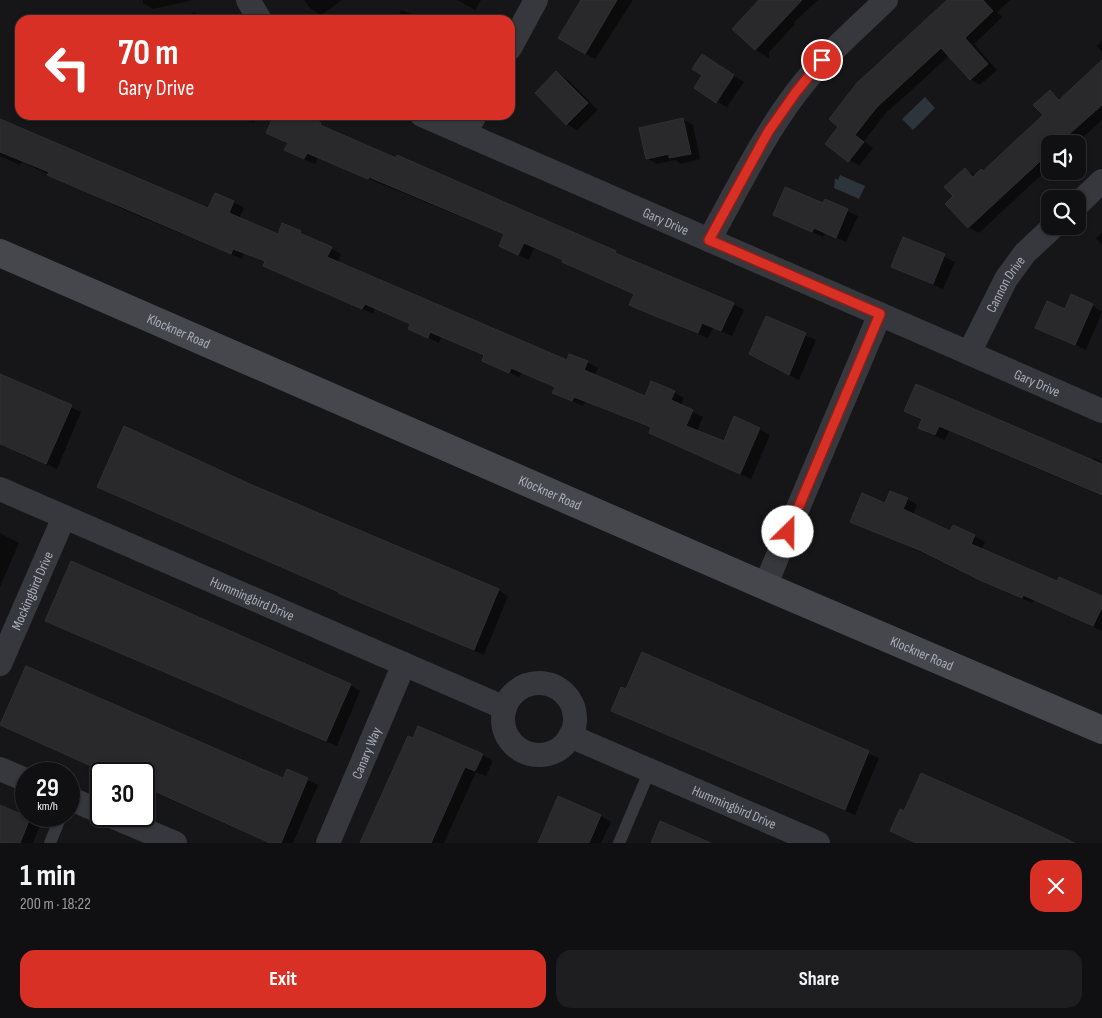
<!DOCTYPE html>
<html lang="en">
<head>
<meta charset="utf-8">
<style>
  body { margin:0; font-family:"Sofia Sans Condensed",sans-serif; background:#1e1e20; color:#f1f3f6; height:100vh; display:flex; flex-direction:column; font-size:19px; white-space:nowrap }
  * { box-sizing:border-box; margin:0 }
  p { font-size:16px; color:#9c9d9f }
  .icon { flex:none; width:28px; height:28px; fill:none; stroke:currentColor; stroke-width:2; stroke-linecap:round; stroke-linejoin:round }
  .map { position:relative; height:843px; overflow:hidden }
  .drawer { display:flex; flex-direction:column; background:#101012; flex:1 }
  .drawer>* { flex:none }
  .top-card { position:absolute; left:15px; top:15px; width:500px; height:105px; border-radius:15px; box-shadow:0 1px 4px #0004,0 0 0 1px #303032; background:#d93025; color:#fff; overflow:hidden }
  .buttons { position:absolute; left:1041px; top:135px; display:grid; gap:10px }
  .buttons a { display:grid; place-items:center; width:45px; height:45px; border-radius:10px; background:#101012; box-shadow:0 1px 4px #0004,0 0 0 1px #303032; font-size:25px }
  .speed { position:absolute; left:15px; top:762px; display:flex; gap:10px; font-size:25px; font-weight:700; text-align:center }
  .speed>* { display:grid; place-content:center; width:65px; height:65px; border-radius:50%; background:#101012; box-shadow:0 1px 4px #0004,0 0 0 1px #303032; line-height:1 }
  .speed small { font-size:12px; font-weight:400 }
  .speed .limit { border:2px solid #111; border-radius:8px; background:#fff; color:#111 }
  .pin { position:absolute; display:grid; place-items:center; width:42px; height:42px; color:#fff; margin:-21px; border:2px solid #fff; border-radius:50%; box-shadow:0 1px 5px #0007 }
  .me { position:absolute; width:55px; margin:-28px; rotate:23deg; stroke-linejoin:round; filter:drop-shadow(0 0 4px #0008) }
  .turn { display:flex; align-items:center; gap:18px; height:105px; padding:0 20px; font-size:22px }
  .turn .icon { width:65px; height:65px; stroke-width:2.5 }
  .turn b { display:block; font-size:35px; line-height:42px }
  .round { display:grid; place-items:center; flex:none; width:52px; height:52px; border-radius:15px; background:#1e1e20 }
  .summary { display:flex; align-items:center; justify-content:space-between; height:85px; padding:0 20px }
  h1 { font-size:30px; font-weight:700; line-height:38px }
  .button { display:flex; gap:10px; margin-top:auto; padding:10px 20px }
  .button a { flex:1; height:58px; border-radius:15px; background:#d93025; color:#fff; font-size:20px; font-weight:700; line-height:58px; text-align:center }
  .button a+a { background:#1e1e20; color:#f1f3f6 }
  .map>svg:first-child { display:block }
</style>
</head>
<body>
<div class="map">
<svg width="1102" height="843" viewBox="0 0 1102 843">
  <rect width="100%" height="100%" fill="#161618"/>
  <!-- water -->
  <path fill="#2c353c" d="M925 97 935 108 913 130 902 119Z
    M840 175 865 186 859 199 834 188 835 178 838 180Z"/>
  <!-- shadow -->
  <path fill="#0007" d="M143 0H193L153 9 143 3Z
    M304 0H342L321 15 311 9Z
    M457 0H481L475 10Z
    M584 0H633L595 59 559 38Z
    M762 0H818L793 23 795 24 769 52V58L759 52 734 29Z
    M948 0H1010L997 12 1002 17 974 44 997 70 980 85 970 79 949 56 886 113 864 141 873 148 859 166 827 144Z
    M401 10 420 17 424 20H397Z
    M194 12 206 20H181Z
    M1102 41V52L1097 46Z
    M1102 60V120L1076 144H1050V167L979 233 968 227 955 196 965 169 976 176 983 172 1045 115 1050 92 1061 99Z
    M712 61 744 82 727 107 717 102Z
    M556 73 567 79 598 110 577 130 567 124 536 93Z
    M241 115H260L253 123Z
    M276 115H301L330 131 733 304 744 310 732 336 713 328 708 338 641 310 631 304 635 294 574 268 564 261 534 248 529 260 510 251 505 235 318 158 315 164 296 156 286 150 289 144 268 133Z
    M682 119 693 125 700 159 681 164 675 160 657 164 647 158Z
    M0 121 209 210 215 194 234 202 244 208 239 219 278 235 283 224 301 232 341 254 337 263 567 362H587L598 368 594 376 645 397 674 392 684 398 681 406 703 417 697 431 725 443 735 418 760 429 770 435 751 479 661 438 652 428 585 402 583 406 554 393 556 387 522 373 519 377 494 366 483 361 485 356 441 337 439 343 410 329 411 325 375 309 373 314 275 271 265 265 266 262 244 253 242 259 129 212 22 162 20 165 0 156Z
    M826 201 858 216 846 242 825 233 823 237 775 214 824 205Z
    M1102 233V245L1096 238Z
    M904 238 955 262 943 289 892 266Z
    M1092 305 1102 312 1086 350 1036 327Z
    M766 318 816 340 799 380 770 366Z
    M0 375 81 412 57 469 0 445Z
    M905 411 1092 461 1094 458 1102 462V496L949 431 945 440 930 434 919 428 923 420Z
    M99 487 498 590 508 596 484 655Z
    M907 499 917 505 913 515 951 533 974 536 985 542 981 550 1058 583 1102 598V631L1034 600 1032 603 852 521 886 505Z
    M0 533 19 543 0 587Z
    M46 620 350 685 360 691 337 746Z
    M642 654 879 758 855 815 623 716 627 691Z
    M2 725 283 779 287 770 318 785 293 843H269L144 788V774H110Z
    M408 738 483 755 493 761 486 776 476 772 444 843H363Z
    M0 807 40 825 33 843H0Z
    M601 816 611 822 601 843H539Z"/>
  <!-- building -->
  <path fill="#29292c" stroke="#303034" d="M581 0H617L585 54 558 38Z
    M759 0H802L755 50 732 29Z
    M947 0H983L993 11 965 38 988 64 970 80 941 48 876 108 855 135 864 142 848 162 825 144 838 127 829 119 857 83Z
    M702 54 734 75 716 103 694 88 702 75 692 69Z
    M1102 60V105L1058 144H1050V152L968 228 945 204 953 196 944 187 965 168 973 177 981 169 983 171 1043 115 1033 105 1050 90 1059 100Z
    M556 71 588 103 566 125 535 93Z
    M274 115H304L321 123 320 125 396 158 397 155 438 173 616 251 615 253 734 303 721 331 702 323 698 333 655 316 629 305 634 294 562 262 563 260 524 243 518 255 499 246 504 234 369 177 368 179 307 153 304 159 284 150 288 143 266 133Z
    M683 118 691 154 669 158V154L646 159 639 128Z
    M0 119 208 208 215 193 234 201 229 213 278 234 282 223 301 231 300 233 332 247 327 257 567 360 569 354 588 361 584 370 645 396 651 381 675 391 671 400 693 410 686 426 724 441 734 416 760 428 740 474 649 433 651 427 574 397 572 401 552 393 555 387 511 368 509 373 482 361 484 355 430 332 428 338 408 329 410 324 365 304 362 309 263 266 265 261 233 249 231 254 47 175 49 172 0 152Z
    M785 187 823 203 825 199 848 209 836 238 814 228 812 232 773 215Z
    M903 237 945 254 933 284 891 267Z
    M1071 294 1093 304 1075 345 1035 328 1047 301 1065 309Z
    M766 316 806 333 789 375 749 354Z
    M0 374 72 405 46 464 0 444Z
    M916 384 1102 464V495L939 426 935 435 918 428 922 419 904 411Z
    M124 426 252 485 499 589 474 650 338 593 339 592 97 487Z
    M890 491 908 498 903 509 950 531 953 525 975 535 971 544 1057 581 1059 577 1102 596V607L1093 626 1023 595 1022 598 982 581 919 550 850 522 862 493 885 503Z
    M71 561 351 684 326 741 45 621Z
    M642 652 869 751 845 810 611 711 621 687 626 689Z
    M26 666 283 778 287 769 308 778 281 843H270L147 788 154 774H109L0 725Z
    M418 726 483 754 475 771 465 767 431 843H360L408 736 413 738Z
    M921 773 1024 819 1075 843H916L890 831 900 809 904 811Z
    M558 796 601 815 589 843H538Z
    M0 805 30 818 20 843H0Z
    M660 821 711 843H651Z"/>
  <g fill="none" stroke-linecap="round" stroke-linejoin="round">
    <!-- service -->
    <path stroke="#37383d" stroke-width="12" d="M50 843 61 816
      M619 843 650 770"/>
    <!-- minor -->
    <g stroke="#37383d" stroke-width="24">
      <path d="M248 0 260 20"/>
      <path d="M510 48 536 0"/>
      <path id="s1" d="M422 115 1102 411"/>
      <path d="M465 134 475 115"/>
      <path d="M1078 204 1102 181"/>
      <path d="M709 240C737 190 762 138 796 93 822 58 855 30 886 0"/>
      <path id="s2" d="M969 353 1006 279 1025 253 1054 226"/>
      <path id="s3" d="M0 489 505 708"/>
      <path d="M765 586 880 314"/>
      <path id="s4" d="M0 664 64 517"/>
      <circle cx="539" cy="719" r="36"/>
      <path id="s5" d="M570 736 818 843"/>
      <path d="M0 769 26 780"/>
      <path d="M69 798 101 812"/>
      <path d="M111 816 175 843"/>
      <path id="s6" d="M328 843 404 664"/>
    </g>
    <!-- secondary -->
    <path stroke="#45474d" stroke-width="28" id="s7" d="M0 253 765 586 1102 730"/>
  </g>
  <g fill="none" stroke-linecap="round" stroke-linejoin="round">
    <!-- route casing -->
    <g stroke="#8d1f18" stroke-width="12">
      <path id="route" d="M788 532 880 314 709 240 768 132 796 92 822 60"/>
    </g>
    <!-- route -->
    <use href="#route" stroke="#d93025" stroke-width="9"/>
  </g>
  <g text-anchor="middle" dominant-baseline="central" stroke-width="5" stroke-linejoin="round" paint-order="stroke">
    <!-- street labels -->
    <g font-size="14" fill="#a8adb8" stroke="#111113">
      <text stroke="none"><textPath href="#s1" startOffset="266">Gary Drive</textPath></text>
      <text stroke="none"><textPath href="#s2" startOffset="78">Cannon Drive</textPath></text>
      <text stroke="none"><textPath href="#s7" startOffset="195">Klockner Road</textPath></text>
      <text stroke="none"><textPath href="#s1" startOffset="671">Gary Drive</textPath></text>
      <text stroke="none"><textPath href="#s7" startOffset="600">Klockner Road</textPath></text>
      <text stroke="none"><textPath href="#s4" startOffset="80">Mockingbird Drive</textPath></text>
      <text stroke="none"><textPath href="#s3" startOffset="275">Hummingbird Drive</textPath></text>
      <text stroke="none"><textPath href="#s7" startOffset="1005">Klockner Road</textPath></text>
      <text stroke="none"><textPath href="#s6" startOffset="98">Canary Way</textPath></text>
      <text stroke="none"><textPath href="#s5" startOffset="179">Hummingbird Drive</textPath></text>
    </g>
  </g>
</svg>
<div class="buttons">
<a><svg class="icon" aria-label="sound" viewBox="0 0 24 24"><path d="M4 9h4l5-4v14l-5-4H4zM17 9q2 3 0 6"/></svg></a>
<a><svg class="icon" aria-label="search" viewBox="0 0 24 24"><circle cx="10" cy="10" r="6"/><path d="M15 15l6 6"/></svg></a>
</div>
<div class="speed"><div>29<small>km/h</small></div><div class="limit">30</div></div>
<div class="pin" style="left:822px;top:60px;background:#d93025"><svg class="icon" aria-label="arrive" viewBox="0 0 24 24"><path d="M6 21V4h12l-3 4 3 4H6"/></svg></div>
<svg class="me" style="left:788px;top:532px" viewBox="-20 -20 40 40"><circle r="19" fill="#fff"/><path d="M0-13L10 11 0 6-10 11z" fill="#d93025"/></svg>
<div class="top-card">
<div class="turn"><svg class="icon" aria-label="left" viewBox="0 0 24 24"><path d="M17 20v-9H6M10 6l-5 5 5 5"/></svg><div><b>70 m</b>Gary Drive</div></div>
</div>
</div>
<section class="drawer">
<div class="summary"><div><h1>1 min</h1><p>200 m · 18:22</p></div><a class="round" style="background:#d93025;color:#fff"><svg class="icon" aria-label="close" viewBox="0 0 24 24"><path d="M6 6l12 12M18 6L6 18"/></svg></a></div>
<div class="button"><a>Exit</a><a>Share</a></div>
</section>
</body>
</html>
